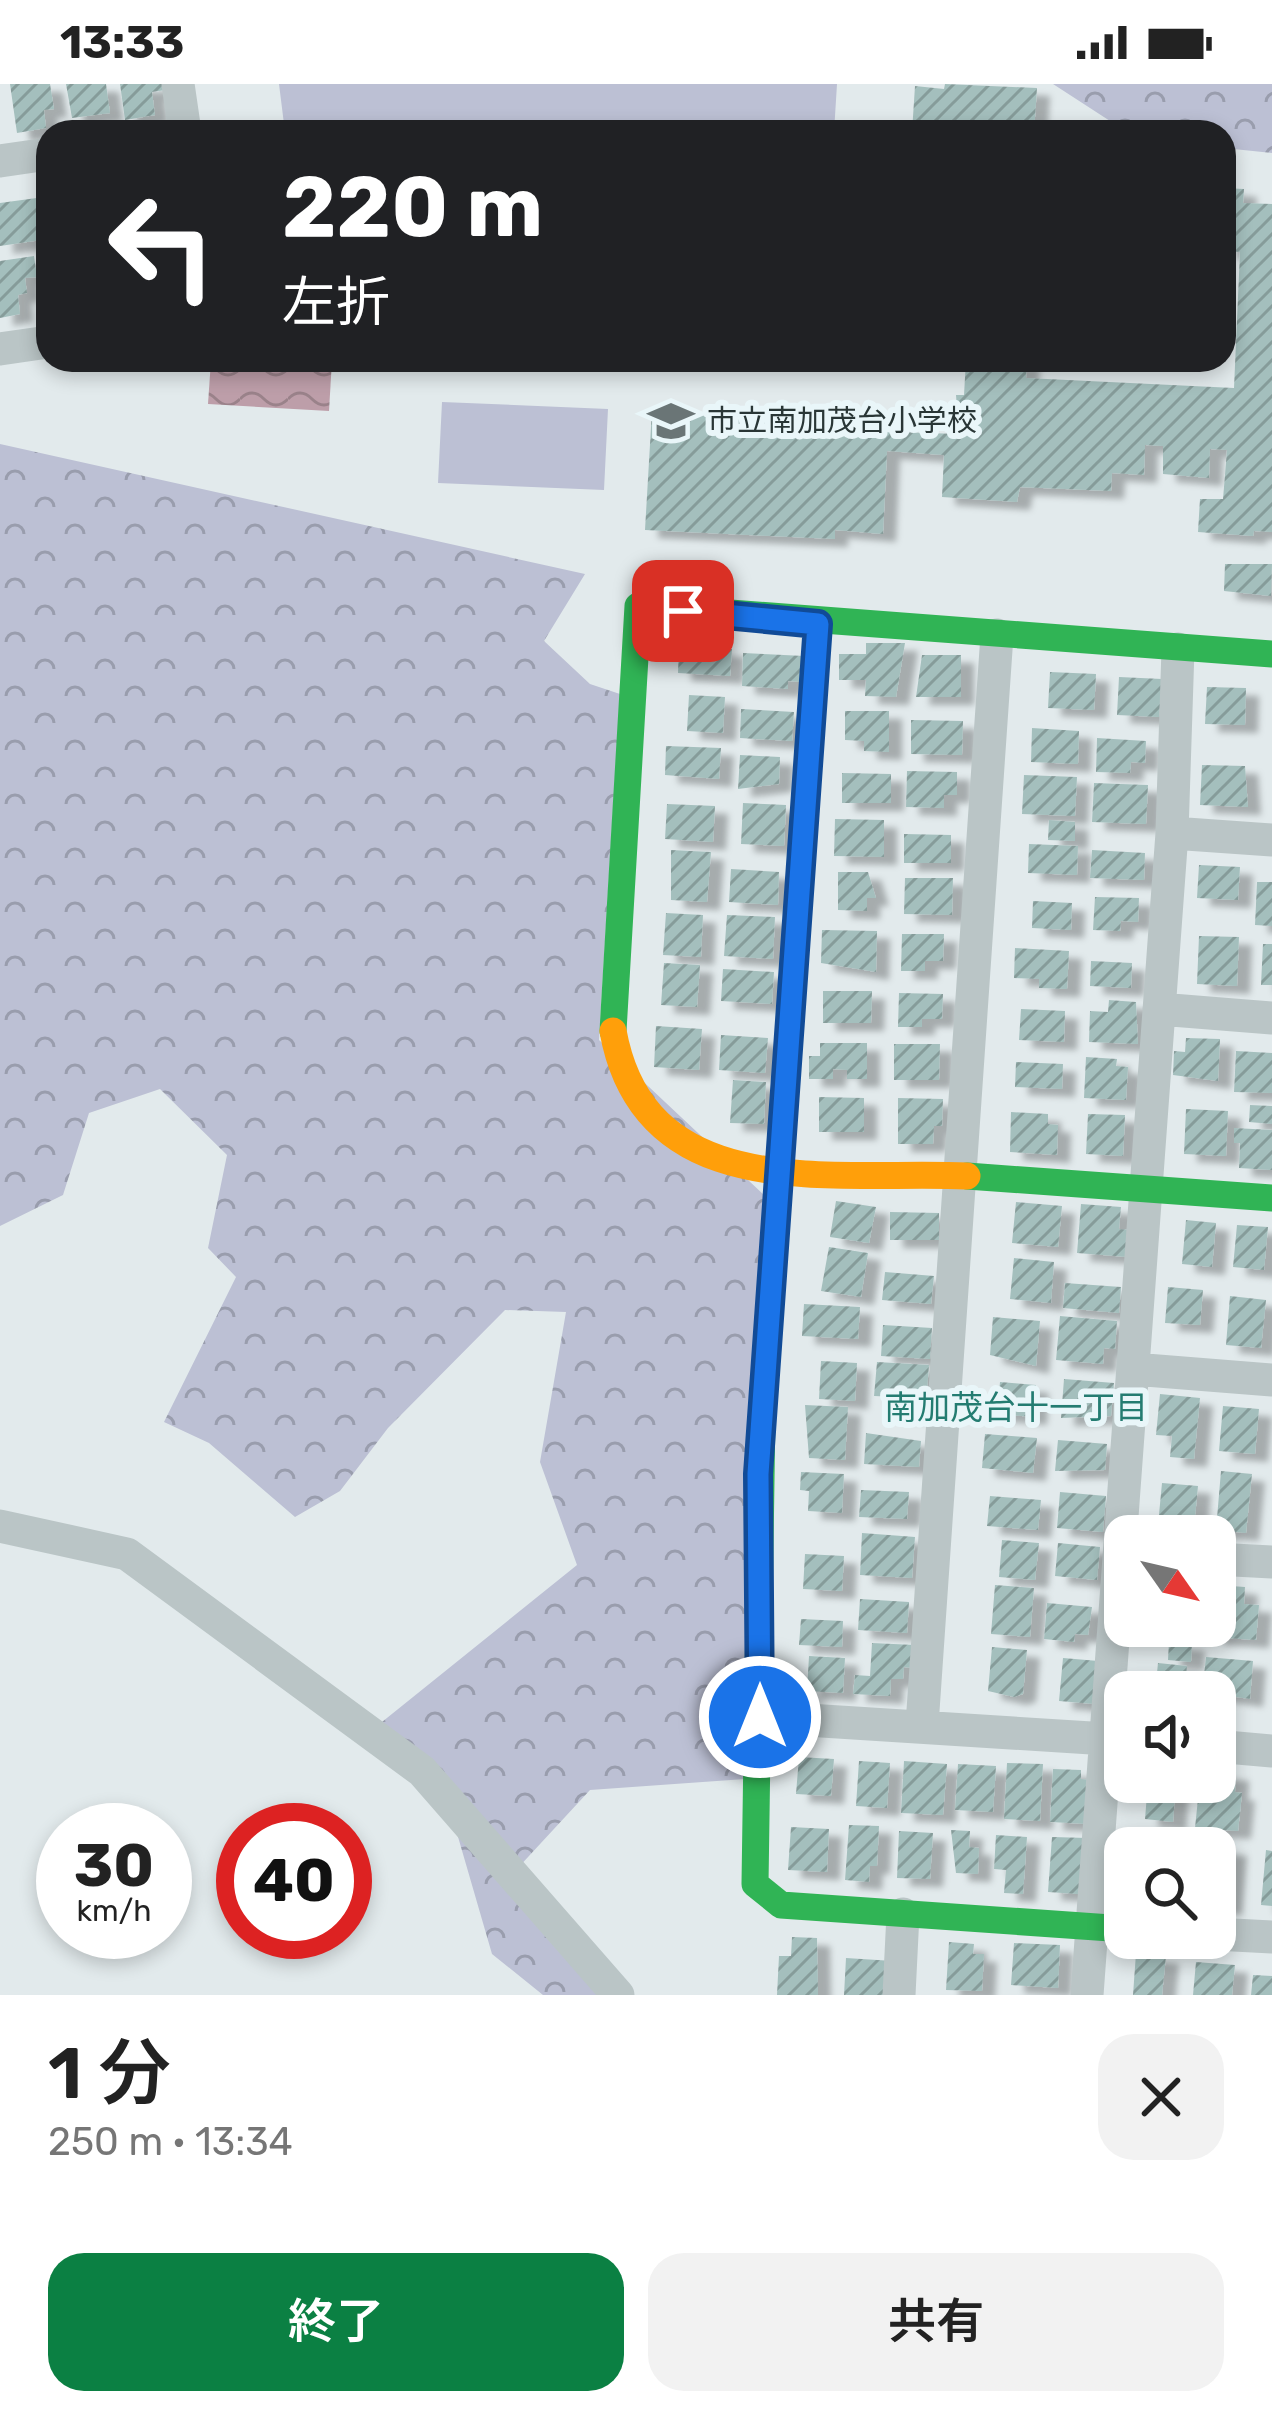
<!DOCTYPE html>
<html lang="ja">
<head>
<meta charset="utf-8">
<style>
  body { margin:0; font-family:Rubik,"Noto Sans JP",sans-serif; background:#f2f2f2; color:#222; height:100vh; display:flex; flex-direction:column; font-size:45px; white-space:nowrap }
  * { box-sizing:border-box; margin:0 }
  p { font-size:39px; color:#767676 }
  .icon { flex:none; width:66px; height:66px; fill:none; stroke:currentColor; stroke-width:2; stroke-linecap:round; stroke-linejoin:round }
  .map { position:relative; height:1911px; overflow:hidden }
  .sheet { display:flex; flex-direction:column; background:#fff; flex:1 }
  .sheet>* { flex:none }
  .guide { position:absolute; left:36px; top:36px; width:1200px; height:252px; border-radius:36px; box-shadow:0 6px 18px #0003; background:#202124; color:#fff; overflow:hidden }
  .needle { width:78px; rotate:124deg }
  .fabs { position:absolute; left:1104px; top:1431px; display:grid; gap:24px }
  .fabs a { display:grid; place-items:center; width:132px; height:132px; border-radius:24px; background:#fff; box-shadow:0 6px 18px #0003; font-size:60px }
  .speed { position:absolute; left:36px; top:1719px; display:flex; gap:24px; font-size:60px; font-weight:700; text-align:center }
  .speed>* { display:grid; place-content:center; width:156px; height:156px; border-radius:50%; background:#fff; box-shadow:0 6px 18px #0003; line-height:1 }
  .speed small { font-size:30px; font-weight:400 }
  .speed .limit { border:18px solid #d22; background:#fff; color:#111 }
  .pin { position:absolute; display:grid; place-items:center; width:102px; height:102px; color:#fff; margin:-51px; border-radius:24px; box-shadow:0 6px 18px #0006 }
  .me { position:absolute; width:132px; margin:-66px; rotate:0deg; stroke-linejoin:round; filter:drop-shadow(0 0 9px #0008) }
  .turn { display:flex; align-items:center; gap:42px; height:252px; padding:0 48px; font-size:54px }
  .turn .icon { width:156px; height:156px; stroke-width:2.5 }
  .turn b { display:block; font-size:84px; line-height:102px }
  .round { display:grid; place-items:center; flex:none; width:126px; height:126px; border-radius:36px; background:#f2f2f2 }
  .overview { display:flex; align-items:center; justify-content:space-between; height:204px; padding:0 48px }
  h1 { font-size:72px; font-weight:600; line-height:90px }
  .action { display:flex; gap:24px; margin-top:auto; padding:24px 48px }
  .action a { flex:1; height:138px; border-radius:36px; background:#0b8043; color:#fff; font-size:48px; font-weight:600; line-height:138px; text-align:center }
  .action a+a { background:#f2f2f2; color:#222 }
  .status { display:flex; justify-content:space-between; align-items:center; height:84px; padding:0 60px; background:#fff; direction:ltr }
  .status svg { height:33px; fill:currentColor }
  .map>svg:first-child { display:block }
</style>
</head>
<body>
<div class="status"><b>13:33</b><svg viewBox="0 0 49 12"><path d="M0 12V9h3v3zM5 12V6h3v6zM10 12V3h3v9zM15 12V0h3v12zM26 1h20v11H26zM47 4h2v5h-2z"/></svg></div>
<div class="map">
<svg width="1272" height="1911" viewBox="0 0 1272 1911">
  <defs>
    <pattern id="forest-crowns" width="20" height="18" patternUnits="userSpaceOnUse" patternTransform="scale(3)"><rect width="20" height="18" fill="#bcc0d4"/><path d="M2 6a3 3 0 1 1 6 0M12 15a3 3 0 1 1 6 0" fill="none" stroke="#999dad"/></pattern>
    <pattern id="water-waves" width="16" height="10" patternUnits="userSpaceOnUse" patternTransform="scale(3)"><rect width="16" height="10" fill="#bd9ea9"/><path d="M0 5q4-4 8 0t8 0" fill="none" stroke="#9a828a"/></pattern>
    <pattern id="building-hatch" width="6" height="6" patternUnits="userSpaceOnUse" patternTransform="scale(3)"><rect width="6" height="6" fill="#a4bfbd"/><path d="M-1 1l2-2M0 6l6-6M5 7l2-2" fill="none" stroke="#869c9a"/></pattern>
    <filter id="shadow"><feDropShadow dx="13" dy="8" stdDeviation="3" flood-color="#0004"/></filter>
  </defs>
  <rect width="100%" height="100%" fill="#e2eaec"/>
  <!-- green -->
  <path fill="#bcc0d4" d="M279 0H837L834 48H285Z
    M442 318 608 325 604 406 438 399Z"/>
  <!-- forest -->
  <path fill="url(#forest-crowns)" d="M1053 0H1272V69L1224 64V48H1127Z
    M0 360 585 490 544 557 590 600 620 610 599 956 765 1112 745 1695 590 1706 516 1786 372 1646 577 1481 540 1378 566 1228 505 1226 388 1344 340 1407 295 1433 209 1359 164 1338 236 1193 208 1164 227 1071 160 1005 89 1029 63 1111 0 1142Z
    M454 1739 620 1911H543L492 1870Z"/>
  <!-- water -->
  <path fill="url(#water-waves)" d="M211 276H332L329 327 208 320Z"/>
  <!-- building -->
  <path fill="url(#building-hatch)" filter="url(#shadow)" d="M10 0H50L54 25 44 26 46 44 17 49Z
    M66 0H106L110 29 72 34Z
    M120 0H164L165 6 152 8 155 31 125 36Z
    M945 0 1037 4 1034 48H912L915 2 944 5Z
    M1224 104 1244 105 1243 119 1272 120V448L1254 447 1253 452 1198 448 1200 415H1223L1227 366 1210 365 1209 394 1163 390V362L1145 361 1144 391 1112 389 1111 407 1020 403 1017 418 942 413 944 371 887 367 883 450 835 446V455L645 446 652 326 834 339 833 346 959 350 956 311H964L966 276H1027L1026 294 1234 304 1240 168 1224 167Z
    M44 113 48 155 0 162V119Z
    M34 172 37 193 25 194 27 209 18 211 20 230 0 234V177Z
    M1225 480H1272L1271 512 1224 507Z
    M866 559H905L896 613 865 612 866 596H839V570H866Z
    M679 562 732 565 730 592 678 589Z
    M743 569 804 572 802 598 788 597V605L742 602Z
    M922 571H961V613H916Z
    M1050 588 1096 590 1094 626 1048 624Z
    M1119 593 1162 595 1159 633 1117 631Z
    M1207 603 1246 604 1245 641 1205 640Z
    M689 611 725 613 723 649 687 647Z
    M741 625 794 628 792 657 740 654Z
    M845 627H889V668L864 667V657L845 656Z
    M911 636 963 637 962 671 911 670Z
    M1032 644 1079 647 1078 680 1031 678Z
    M1097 654 1146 657 1145 679 1131 678 1130 689 1096 688Z
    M666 662 721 664 719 695 665 691Z
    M740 671 780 673 779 700 738 705Z
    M1202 681 1245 682 1248 723 1200 721Z
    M907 687 957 688V711H944V724L906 723Z
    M842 689 891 690V719H842Z
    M1024 691 1077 693 1075 732 1022 730Z
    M1094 699 1148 701 1146 740 1092 738Z
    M743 719 786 721 784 762 741 760Z
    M667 720 715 722 713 758 665 755Z
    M835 735 884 736V773L834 772Z
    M1049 736 1075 738V757L1048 756Z
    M904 750 951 751V779H904Z
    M1029 760 1078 762 1077 791 1028 789Z
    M671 766 711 768 707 818 671 816Z
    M1092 766 1145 769 1144 796 1090 794Z
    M1199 781 1240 783 1238 816 1197 814Z
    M731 785 779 788 778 821 729 818Z
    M838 788H868L876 814H867V827L838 826Z
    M905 794H953L952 831 904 830Z
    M1257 798H1272V842L1255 841Z
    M1095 813 1139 814 1138 838 1121 837 1120 847 1093 846Z
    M1033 817 1072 819 1071 846 1032 844Z
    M666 829 703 831 701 873 663 871Z
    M727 831 775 833 773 875 724 872Z
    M822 846 877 847 876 888 821 879Z
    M902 850H944L943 877H925V887H901Z
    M1199 852 1239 853 1237 902 1197 900Z
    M1263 860H1272V901H1261Z
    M1015 864 1069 867 1067 905 1039 904V895L1014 894Z
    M1091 877 1132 879 1131 904 1090 902Z
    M664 879 700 881 697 923 661 921Z
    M723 885 774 888 772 920 721 917Z
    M823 907H872L871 939H823Z
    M899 909 943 910 942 935H922V943H898Z
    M1109 916 1136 918 1138 960 1089 958 1090 927 1108 928Z
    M1021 925 1065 927 1064 958 1019 956Z
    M656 942 702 945 699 986 654 983Z
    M721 951 768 954 765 989 719 986Z
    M1186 954 1220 955 1218 997 1173 991 1174 967 1185 968Z
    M820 959H867V995H847V986L833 985V995H809V972H820Z
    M894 960H940L939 996H894Z
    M1236 967 1272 969V1009L1234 1008Z
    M1086 973 1117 975 1116 982 1128 983 1126 1016 1084 1014Z
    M1016 978 1063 980 1062 1005 1015 1003Z
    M733 996 766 998 764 1040 730 1039Z
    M819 1013 864 1014V1048H819Z
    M898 1014 943 1015 942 1042H934L933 1060H898Z
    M1250 1021 1272 1022V1040L1249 1038Z
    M1186 1025 1228 1027 1226 1072 1184 1070Z
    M1011 1028 1048 1030V1040L1058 1041 1057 1071 1010 1068Z
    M1088 1030 1125 1031 1123 1072 1086 1070Z
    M1234 1044 1272 1046V1086L1239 1084 1240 1059H1234Z
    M836 1117 876 1123 869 1159 830 1153Z
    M1016 1118 1062 1122 1058 1163 1012 1159Z
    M1081 1120 1121 1123 1119 1145 1130 1146 1128 1173 1077 1169Z
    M890 1128 939 1129V1156H890Z
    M1186 1136 1216 1139 1212 1183 1182 1180Z
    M1237 1141 1268 1143 1264 1186 1233 1183Z
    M829 1163 868 1169 861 1213 821 1207Z
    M1014 1174 1054 1178 1051 1219 1010 1215Z
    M885 1188 934 1192 931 1220 882 1216Z
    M1065 1199 1121 1203 1119 1229 1063 1224Z
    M1168 1203 1203 1206 1200 1241 1165 1239Z
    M1230 1212 1266 1216 1261 1264 1226 1261Z
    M804 1220 860 1223 858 1255 802 1252Z
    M1060 1232 1117 1237 1115 1265 1104 1264 1103 1280 1056 1276Z
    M993 1233 1040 1237 1036 1282 990 1271Z
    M883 1241 932 1244 930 1275 881 1272Z
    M821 1277 857 1279 855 1317 819 1315Z
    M877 1278 929 1281 925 1331 895 1329 896 1313 874 1312Z
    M1064 1295 1114 1299 1111 1332 1061 1334Z
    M1000 1298 1036 1301 1034 1333 997 1330Z
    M1160 1310 1200 1314 1194 1375 1170 1373 1172 1352 1156 1351Z
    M805 1321 848 1323 845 1376 809 1374Z
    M1223 1322 1259 1325 1255 1370 1219 1367Z
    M866 1349 921 1357 919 1383 864 1380Z
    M985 1350 1037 1354 1033 1389 982 1384Z
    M1058 1356 1107 1360 1105 1386 1055 1387Z
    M1221 1387 1252 1390 1246 1449 1216 1446Z
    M801 1388 844 1390 842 1429 808 1427 809 1407 800 1406Z
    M1162 1399 1198 1402 1194 1443 1158 1441Z
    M861 1406 909 1408 907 1435 859 1433Z
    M1060 1408 1106 1412 1103 1448 1057 1444Z
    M990 1412 1041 1416 1038 1446 987 1442Z
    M862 1449 915 1453 912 1494 860 1491Z
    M1002 1456 1039 1459 1035 1496 999 1493Z
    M1058 1459 1100 1463 1097 1496 1055 1492Z
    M805 1470 844 1472 842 1507 803 1505Z
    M995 1501 1034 1504 1030 1553 991 1550Z
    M1216 1501 1245 1503 1244 1520 1259 1521 1256 1556 1211 1553Z
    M860 1515 909 1518 907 1549 858 1546Z
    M1047 1519 1092 1523 1088 1551 1075 1550 1074 1558 1044 1555Z
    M801 1535 843 1537 842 1563 799 1561Z
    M1169 1557 1192 1559 1191 1578 1168 1576Z
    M872 1559 915 1561 913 1584 904 1583 903 1595H891L890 1612 853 1610 855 1591 870 1592Z
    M992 1563 1027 1566 1023 1610 1014 1613 988 1607Z
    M809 1572 845 1574 843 1609 807 1607Z
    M1206 1573 1253 1577 1250 1615 1202 1608Z
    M1063 1574 1098 1577 1095 1620 1059 1617Z
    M1158 1579 1187 1582 1185 1604 1195 1608H1155Z
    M799 1673 834 1675 831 1712 796 1710Z
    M859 1677 890 1679 887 1724 856 1722Z
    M904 1677 947 1680 943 1731 901 1729Z
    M1007 1679 1043 1680 1040 1737 1004 1735Z
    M958 1680 996 1682 993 1728 955 1726Z
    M1053 1685 1081 1686V1695L1092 1696 1089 1740 1050 1738Z
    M1215 1687 1236 1689 1235 1708 1242 1709 1238 1747 1195 1744 1199 1705 1208 1706V1698H1215Z
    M1148 1698H1176L1173 1738 1145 1735Z
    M849 1741 879 1742 877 1782H870L869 1798 845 1796Z
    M791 1743 829 1745 827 1788 788 1786Z
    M951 1746 970 1747 969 1763 979 1764 978 1790 956 1789Z
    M899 1747 933 1749 930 1795 897 1794Z
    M996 1751 1027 1753 1023 1810 1004 1809 1006 1786 994 1785Z
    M1052 1753 1088 1754 1078 1810 1048 1808Z
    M1215 1762 1234 1764 1229 1823 1215 1822Z
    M1266 1766 1272 1767V1822L1261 1821Z
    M792 1853 817 1854 818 1911H777L779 1872H791Z
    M949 1858 974 1860 973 1870H984L982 1907 946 1906Z
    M1014 1859 1060 1861 1058 1904 1011 1901Z
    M1136 1869 1166 1872 1162 1911H1133Z
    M846 1874 893 1877 891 1911H844Z
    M1196 1878 1235 1881 1232 1911H1193Z
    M1253 1891 1272 1892V1911H1251Z"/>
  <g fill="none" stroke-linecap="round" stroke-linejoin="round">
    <!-- street -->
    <path stroke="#bac5c6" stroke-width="33" d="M178 0 185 48
      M0 77 48 70
      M0 265 48 258
      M1172 749 1272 756
      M1159 925 1272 934
      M1133 1285 1272 1296
      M0 1442 127 1470 422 1687 618 1911
      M1215 1475 1272 1478
      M760 1633 1123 1656
      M922 1641 997 551
      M1215 1662 1272 1667
      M1215 1850 1272 1853
      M899 1911 903 1830
      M1087 1911 1172 749 1178 565"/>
    <!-- fast -->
    <path stroke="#30b455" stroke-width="27" d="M613 947 638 522 1272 570
      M967 1092 1272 1114
      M762 1329 755 1800 781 1821 1125 1845"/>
    <!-- slow -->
    <path stroke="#ff9f0a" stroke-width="27" d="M613 947C645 1123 834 1086 967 1092
      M762 1329 818 540"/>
  </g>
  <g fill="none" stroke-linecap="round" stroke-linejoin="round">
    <!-- route casing -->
    <g stroke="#114b97" stroke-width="30">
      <path id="route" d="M683 527 818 540 758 1390 760 1633"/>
    </g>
    <!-- route -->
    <use href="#route" stroke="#1a73e8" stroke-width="21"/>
  </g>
  <!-- icons -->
  <defs>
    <g id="school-bare" transform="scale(3.6)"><path d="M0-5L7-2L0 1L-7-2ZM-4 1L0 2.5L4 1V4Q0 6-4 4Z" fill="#6a7576" stroke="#e9f6f9" stroke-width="2.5" paint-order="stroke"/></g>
  </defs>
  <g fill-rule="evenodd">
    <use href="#school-bare" x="671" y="337"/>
  </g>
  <g text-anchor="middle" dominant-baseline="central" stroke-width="12" stroke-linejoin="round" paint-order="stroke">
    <!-- poi labels -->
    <g font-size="30" fill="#293636" stroke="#e9f6f9" text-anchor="start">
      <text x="707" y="337">市立南加茂台小学校</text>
    </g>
    <!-- neighbourhood labels -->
    <g font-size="33" fill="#247c71" stroke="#e9f6f9">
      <text x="1016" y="1323">南加茂台十一丁目</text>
    </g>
  </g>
</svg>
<div class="fabs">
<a><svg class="needle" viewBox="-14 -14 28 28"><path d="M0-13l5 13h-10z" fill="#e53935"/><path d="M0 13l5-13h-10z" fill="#767676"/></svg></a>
<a><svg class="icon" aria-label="sound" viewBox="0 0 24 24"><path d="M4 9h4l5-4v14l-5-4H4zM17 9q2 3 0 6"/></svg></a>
<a><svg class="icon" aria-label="search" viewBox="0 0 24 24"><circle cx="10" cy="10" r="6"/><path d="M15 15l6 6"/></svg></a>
</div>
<div class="speed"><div>30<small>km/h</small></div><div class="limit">40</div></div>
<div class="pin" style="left:683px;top:527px;background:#d93025"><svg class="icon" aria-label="arrive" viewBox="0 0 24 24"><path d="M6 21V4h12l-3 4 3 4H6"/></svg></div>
<svg class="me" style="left:760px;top:1633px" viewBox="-20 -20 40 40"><circle r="17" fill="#1a73e8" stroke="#fff" stroke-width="3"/><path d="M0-11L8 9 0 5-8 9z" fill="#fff"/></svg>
<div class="guide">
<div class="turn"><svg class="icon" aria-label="left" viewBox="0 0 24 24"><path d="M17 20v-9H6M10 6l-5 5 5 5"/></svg><div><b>220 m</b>左折</div></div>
</div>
</div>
<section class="sheet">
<div class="overview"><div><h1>1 分</h1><p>250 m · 13:34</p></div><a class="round"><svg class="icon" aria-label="close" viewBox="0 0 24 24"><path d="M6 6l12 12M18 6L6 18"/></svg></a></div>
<div class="action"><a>終了</a><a>共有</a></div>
</section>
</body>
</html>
